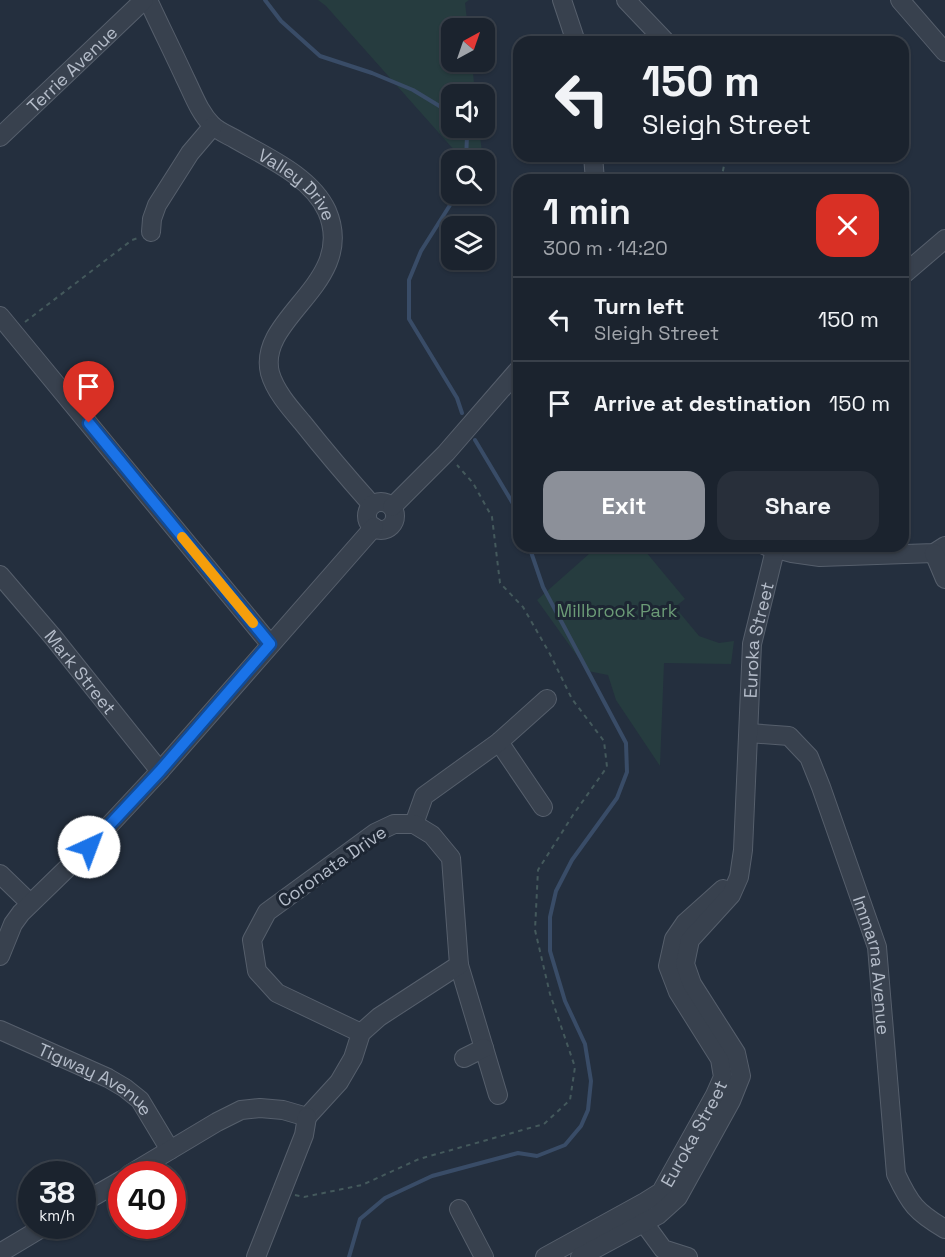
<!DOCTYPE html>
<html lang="en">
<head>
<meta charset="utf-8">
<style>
  body { margin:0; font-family:"Space Grotesk",sans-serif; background:#282f3a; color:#f1f3f6; height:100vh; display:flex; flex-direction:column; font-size:22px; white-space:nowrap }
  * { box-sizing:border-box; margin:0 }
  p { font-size:20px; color:#a0a4aa }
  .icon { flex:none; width:33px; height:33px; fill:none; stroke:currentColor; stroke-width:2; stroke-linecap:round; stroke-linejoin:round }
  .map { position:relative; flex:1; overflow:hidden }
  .drawer { position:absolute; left:513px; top:174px; width:396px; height:378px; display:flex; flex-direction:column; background:#1b232e; border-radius:18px; box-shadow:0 2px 4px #0004,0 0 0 2px #39404a }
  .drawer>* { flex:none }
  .banner { position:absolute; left:513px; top:36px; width:396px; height:126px; border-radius:18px; box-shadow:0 2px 4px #0004,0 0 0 2px #39404a; background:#1b232e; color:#f1f3f6; overflow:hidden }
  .needle { width:39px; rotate:40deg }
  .tools { position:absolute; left:441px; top:18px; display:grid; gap:12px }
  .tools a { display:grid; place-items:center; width:54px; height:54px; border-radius:12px; background:#1b232e; box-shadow:0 2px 4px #0004,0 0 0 2px #39404a; font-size:30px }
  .speed { position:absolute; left:18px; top:1161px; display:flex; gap:12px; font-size:30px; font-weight:700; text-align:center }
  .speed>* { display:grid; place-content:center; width:78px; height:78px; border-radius:50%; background:#1b232e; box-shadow:0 2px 4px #0004,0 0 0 2px #39404a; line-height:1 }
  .speed small { font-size:15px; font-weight:400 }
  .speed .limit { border:9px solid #d22; background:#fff; color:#111 }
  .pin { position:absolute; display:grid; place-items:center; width:51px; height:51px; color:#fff; margin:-62px -26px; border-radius:50% 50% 50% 0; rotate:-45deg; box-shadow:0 0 6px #0007 }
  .pin .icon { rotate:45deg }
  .me { position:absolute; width:66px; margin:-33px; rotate:43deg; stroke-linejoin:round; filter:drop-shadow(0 0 4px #0008) }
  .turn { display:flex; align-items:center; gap:21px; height:126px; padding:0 30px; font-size:27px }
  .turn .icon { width:78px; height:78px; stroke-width:2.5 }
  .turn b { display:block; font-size:42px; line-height:51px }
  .round { display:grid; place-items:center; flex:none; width:63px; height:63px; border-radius:18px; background:#282f3a }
  .summary { display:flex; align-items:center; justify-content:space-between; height:102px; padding:0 30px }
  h1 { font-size:36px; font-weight:600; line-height:45px }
  .primary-button { display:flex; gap:12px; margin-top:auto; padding:12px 30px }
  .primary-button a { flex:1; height:69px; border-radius:18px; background:#8c9099; color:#fff; font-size:24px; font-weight:600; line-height:69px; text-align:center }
  .primary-button a+a { background:#282f3a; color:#f1f3f6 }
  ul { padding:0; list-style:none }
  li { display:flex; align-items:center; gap:18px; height:84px; padding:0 30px; border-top:2px solid #39404a }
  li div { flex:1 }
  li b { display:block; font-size:22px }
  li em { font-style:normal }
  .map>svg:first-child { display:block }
</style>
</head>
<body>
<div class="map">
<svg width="945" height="1257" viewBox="0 0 945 1257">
  <rect width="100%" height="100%" fill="#242f3e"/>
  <!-- green -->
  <path fill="#263c3f" d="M318 0H469L465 3 468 28H452V62H472L475 94H452V128H479L483 160H463L326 6Z
    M598 546H641L685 599 675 607 699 636 719 643 734 641 731 664 664 663 660 766 616 700 608 675 588 671 537 600Z"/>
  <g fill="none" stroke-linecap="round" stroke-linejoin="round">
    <!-- stream -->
    <path stroke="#394c67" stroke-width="4" d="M265 0 281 21 320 56 372 73 413 90 446 110 452 116
      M461 128 467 136 466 160
      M457 194 421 251 409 280V319L457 398 462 413
      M475 440 515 507 519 518
      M349 1257 360 1219 385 1198 432 1176 518 1153 537 1156 565 1145 581 1126 588 1110 591 1081 585 1044 565 1001 550 951V917L556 891 572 860 617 798 627 772 626 743 543 587 529 546"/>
    <!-- minor casing -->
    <g stroke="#565f6c" stroke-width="20">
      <g id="minor">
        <path id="s1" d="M148 0C160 26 173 52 185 78 193 94 199 112 212 125 218 131 228 135 235 139 266 157 311 176 327 211 358 283 256 317 270 373 275 391 290 408 302 422 325 451 348 478 372 505"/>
        <path d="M562 0 576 42"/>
        <path d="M626 0 666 42"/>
        <path d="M900 0 945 52"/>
        <path id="s2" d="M0 137 144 0"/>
        <path d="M593 156 595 180"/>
        <path d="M151 232 152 219 157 205 190 153 213 126"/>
        <path d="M903 275 945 239"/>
        <path d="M0 316 270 644"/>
        <circle cx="381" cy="516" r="14"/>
        <path d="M392 507 446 453 519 369"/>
        <path d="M766 546 792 553 820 557 934 553 945 546"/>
        <path d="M934 553 945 579"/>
        <path id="s3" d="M0 575 53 637 160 771"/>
        <path id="s4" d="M749 733 789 736 809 757 821 787 877 947 896 1174C910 1204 916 1212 945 1229"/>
        <path d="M499 742 543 807"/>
        <path d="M414 824 424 796 499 742 547 699"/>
        <path d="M0 874 30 903"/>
        <path d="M0 956 13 924 21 913 89 847 160 771 374 527"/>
        <path d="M459 965 498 1095"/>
        <path id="s5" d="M0 1030 108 1078 125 1088 140 1100 170 1150"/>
        <path d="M464 1058 484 1048"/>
        <path d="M307 1117 339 1082 353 1058 361 1033 379 1017 459 965 451 858 432 835 414 824H394L375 833 267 912 252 940 257 971 277 993 361 1033"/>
        <path d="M130 1174 217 1122 241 1110 260 1108 283 1110 307 1117"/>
        <path d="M82 1203 122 1180"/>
        <path d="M459 1209 484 1257"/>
        <path d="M644 1223 663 1249 688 1257"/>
        <path d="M0 1253 45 1226"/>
        <path d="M256 1257 304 1135 307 1117"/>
        <path id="s6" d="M545 1257 645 1202 661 1192 715 1095 723 1077 720 1059 678 992 668 966 674 939 685 923 723 889"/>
        <path id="s7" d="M580 1257 658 1215 678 1197 731 1101 741 1076 736 1053 692 984 685 964 690 940 731 895 739 877 743 850 752 644 776 546"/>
      </g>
    </g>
    <!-- path -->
    <path stroke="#44595c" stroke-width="2" stroke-dasharray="4.5 4.5" stroke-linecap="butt" d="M721 180 726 156
      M25 322 132 240 138 238
      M295 1195 304 1197 362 1185 419 1159 544 1124 570 1100 575 1067 550 994 535 930 538 870 573 815 607 767 604 741 572 699 550 654 523 607 500 583 492 517 473 483 457 465"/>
    <!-- minor -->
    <use href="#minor" stroke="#38414e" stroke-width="18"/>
  </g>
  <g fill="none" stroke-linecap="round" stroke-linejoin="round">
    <!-- route casing -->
    <g stroke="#114b97" stroke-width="15">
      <path id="route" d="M89 423 270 644 160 771 89 847"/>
    </g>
    <!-- route -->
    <use href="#route" stroke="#1a73e8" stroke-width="10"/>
    <!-- slow -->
    <path stroke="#f59e0b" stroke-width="10" d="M182 537 253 623"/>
  </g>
  <g text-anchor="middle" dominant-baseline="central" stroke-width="6" stroke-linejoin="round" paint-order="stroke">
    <!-- street labels -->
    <g font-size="18" fill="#b4bcc9" stroke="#1d2633">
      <text stroke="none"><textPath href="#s2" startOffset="99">Terrie Avenue</textPath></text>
      <text stroke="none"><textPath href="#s1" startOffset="246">Valley Drive</textPath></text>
      <text stroke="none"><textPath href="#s7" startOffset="722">Euroka Street</textPath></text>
      <text stroke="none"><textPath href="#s3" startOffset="126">Mark Street</textPath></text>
      <text transform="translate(332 866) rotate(-35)">Coronata Drive</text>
      <text stroke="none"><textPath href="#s4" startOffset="288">Immarna Avenue</textPath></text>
      <text stroke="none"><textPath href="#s5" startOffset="108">Tigway Avenue</textPath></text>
      <text stroke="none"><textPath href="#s6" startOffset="200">Euroka Street</textPath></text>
    </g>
    <!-- park labels -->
    <g font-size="18" fill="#6b9a76" stroke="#1d2633">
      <text x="617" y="610">Millbrook Park</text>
    </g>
  </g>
</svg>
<div class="tools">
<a><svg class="needle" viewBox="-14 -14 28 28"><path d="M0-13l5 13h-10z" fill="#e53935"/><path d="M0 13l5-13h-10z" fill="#a0a4aa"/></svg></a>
<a><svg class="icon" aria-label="sound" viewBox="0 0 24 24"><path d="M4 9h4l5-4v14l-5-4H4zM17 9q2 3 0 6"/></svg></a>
<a><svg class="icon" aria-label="search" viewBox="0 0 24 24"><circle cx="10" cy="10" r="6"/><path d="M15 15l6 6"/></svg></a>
<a><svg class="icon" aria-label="layers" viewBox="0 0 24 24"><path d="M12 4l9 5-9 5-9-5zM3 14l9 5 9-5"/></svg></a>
</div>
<div class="speed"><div>38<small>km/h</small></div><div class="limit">40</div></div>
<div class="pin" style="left:89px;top:423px;background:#d93025"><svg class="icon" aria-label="arrive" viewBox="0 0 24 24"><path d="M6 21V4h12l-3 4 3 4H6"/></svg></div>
<svg class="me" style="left:89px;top:847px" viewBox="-20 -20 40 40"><circle r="19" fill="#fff"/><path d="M0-13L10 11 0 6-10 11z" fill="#1a73e8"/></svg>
<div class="banner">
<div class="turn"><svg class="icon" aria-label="left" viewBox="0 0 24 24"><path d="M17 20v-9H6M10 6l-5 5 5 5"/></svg><div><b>150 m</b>Sleigh Street</div></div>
</div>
<section class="drawer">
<div class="summary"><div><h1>1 min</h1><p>300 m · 14:20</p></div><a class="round" style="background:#d93025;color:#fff"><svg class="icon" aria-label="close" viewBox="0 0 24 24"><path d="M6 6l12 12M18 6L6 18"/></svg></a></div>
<ul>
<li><svg class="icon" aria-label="left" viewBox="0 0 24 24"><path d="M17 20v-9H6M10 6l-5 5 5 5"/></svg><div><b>Turn left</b><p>Sleigh Street</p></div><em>150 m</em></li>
<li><svg class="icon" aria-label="arrive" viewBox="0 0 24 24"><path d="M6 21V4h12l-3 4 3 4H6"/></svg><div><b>Arrive at destination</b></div><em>150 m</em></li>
</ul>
<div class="primary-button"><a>Exit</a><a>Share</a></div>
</section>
</div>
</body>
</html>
